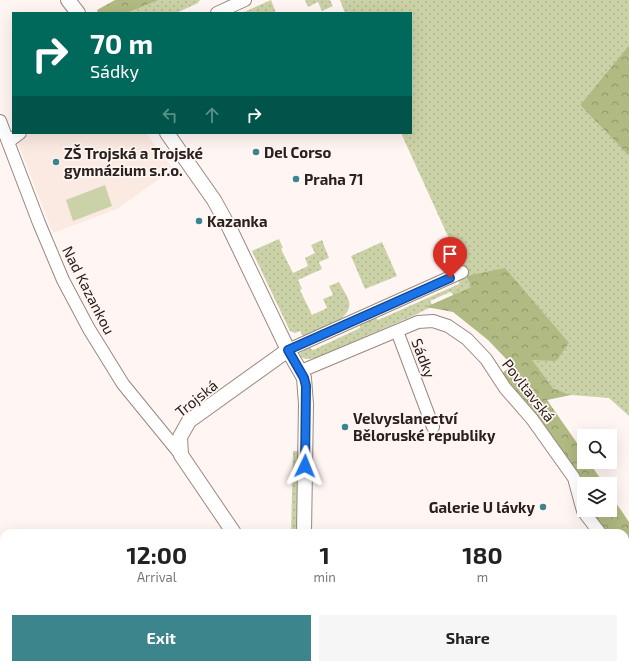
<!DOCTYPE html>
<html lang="en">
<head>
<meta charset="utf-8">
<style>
  body { margin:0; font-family:"Exo 2",sans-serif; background:#f6f6f6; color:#222; height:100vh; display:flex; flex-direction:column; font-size:15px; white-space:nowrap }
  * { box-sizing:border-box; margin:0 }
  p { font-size:13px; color:#767676 }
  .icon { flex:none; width:22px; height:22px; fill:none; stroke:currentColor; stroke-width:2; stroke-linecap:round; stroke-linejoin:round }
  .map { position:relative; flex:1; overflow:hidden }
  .side { position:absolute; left:0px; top:529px; width:629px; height:140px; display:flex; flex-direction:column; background:#fff; border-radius:12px 12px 0 0; box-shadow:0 4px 16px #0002 }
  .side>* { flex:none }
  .banner { position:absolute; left:12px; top:12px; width:400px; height:122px; border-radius:0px; box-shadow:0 4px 16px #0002; background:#00695c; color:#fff; overflow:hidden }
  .fabs { position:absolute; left:577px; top:429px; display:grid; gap:8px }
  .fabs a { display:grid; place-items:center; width:40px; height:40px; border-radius:0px; background:#fff; box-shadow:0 4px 16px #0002; font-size:20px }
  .pin { position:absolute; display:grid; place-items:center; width:34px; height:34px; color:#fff; margin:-41px -17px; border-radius:50% 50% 50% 0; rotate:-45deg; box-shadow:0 0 4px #0007 }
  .pin .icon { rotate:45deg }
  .me { position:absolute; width:44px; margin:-22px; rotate:2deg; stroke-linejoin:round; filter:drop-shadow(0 0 3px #0008) }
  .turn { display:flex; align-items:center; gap:14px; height:84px; padding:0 12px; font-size:18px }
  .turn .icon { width:52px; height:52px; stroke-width:2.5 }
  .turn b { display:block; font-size:28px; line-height:34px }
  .lanes { display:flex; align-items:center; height:38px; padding:0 12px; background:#0003; justify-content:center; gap:20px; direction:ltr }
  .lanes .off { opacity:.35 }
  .eta { display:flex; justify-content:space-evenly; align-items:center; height:68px; text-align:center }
  .eta b { font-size:24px; font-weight:700; line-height:28px }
  .action { display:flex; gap:8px; margin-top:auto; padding:8px 12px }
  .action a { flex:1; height:46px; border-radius:0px; background:#3d858c; color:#fff; font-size:16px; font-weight:700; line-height:46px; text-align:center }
  .action a+a { background:#f6f6f6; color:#222 }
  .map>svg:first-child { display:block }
</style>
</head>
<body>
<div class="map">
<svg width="629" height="669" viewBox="0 0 629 669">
  <defs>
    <pattern id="grass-dots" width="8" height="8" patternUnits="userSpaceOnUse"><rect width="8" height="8" fill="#cbd2a7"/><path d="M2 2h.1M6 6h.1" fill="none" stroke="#aeb48f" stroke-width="1.8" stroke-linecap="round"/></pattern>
    <pattern id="forest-crowns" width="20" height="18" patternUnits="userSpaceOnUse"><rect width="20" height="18" fill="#b1ba82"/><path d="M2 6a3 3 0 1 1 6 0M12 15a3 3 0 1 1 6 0" fill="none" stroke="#90976a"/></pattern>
    <pattern id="garden-furrows" width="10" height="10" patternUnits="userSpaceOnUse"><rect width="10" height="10" fill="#cbd2a7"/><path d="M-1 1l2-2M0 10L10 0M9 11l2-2" fill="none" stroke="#aeb48f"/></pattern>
  </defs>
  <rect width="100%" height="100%" fill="#fff6f3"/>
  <!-- built -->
  <path fill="#fbeae2" d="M31 133H146L173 169 117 209 53 233 18 143Z"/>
  <!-- grass -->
  <path fill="url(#grass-dots)" d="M159 0H200L198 3 176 13H127Z
    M271 0 276 13H242Z
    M305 0H330L333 6 322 11 318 2 308 7Z
    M340 0H629V45L580 105 629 156V416L609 398 571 395 553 388 466 276 471 287 454 295 450 292 430 301 433 306 415 315 315 358 306 359 301 357 300 353 309 347 313 350 360 328V324L375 317 378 320 459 284V279L466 276 401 133H411V13H345Z
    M279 239 283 248 281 249 293 273 308 266 305 258 315 253 311 245 322 240 329 258 319 262 322 269 298 280 302 289 300 290 312 315 327 308 323 299 333 295 329 286 339 282C342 288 347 295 349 301 354 320 316 331 303 336L300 331 295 333 290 331 252 251Z
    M382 242 397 276 365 289 351 256Z
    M293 451H300V533H291Z"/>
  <!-- forest -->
  <path fill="url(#forest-crowns)" d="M115 0H159L127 13H98L97 10Z
    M629 45V156L580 105Z
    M505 268 569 343 556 361 532 360 553 388 571 395 547 400 584 453V462H589L604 484H584V497L499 376 512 365 488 340 453 312 426 307 471 287 466 276Z
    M610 494 629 522V556L625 552V533H607L589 510H610Z"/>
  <!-- garden -->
  <path fill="url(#garden-furrows)" d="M0 623 4 624V665H61L66 669H0V639L2 637Z"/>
  <!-- pitch -->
  <path fill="#cbd2a7" d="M105 185 112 206 73 221 66 200Z"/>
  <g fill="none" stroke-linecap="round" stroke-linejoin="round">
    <!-- stream -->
    <path stroke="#a0b9eb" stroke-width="3.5" d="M0 608 4 609"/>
    <!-- minor casing -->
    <g stroke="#9a877f" stroke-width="14">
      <path id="minor" d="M217 13 245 0
        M0 121 39 223 63 280 89 329 123 384 181 455
        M8 142 20 133
        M397 331 433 427
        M288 350 462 272
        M301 371 418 322 433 321 448 326 467 339 486 359 505 388 532 419 574 478 583 511 600 533
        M625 558 629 562
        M0 584 4 590
        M625 590 629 597
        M0 615 4 617
        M79 665 83 669
        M499 665 501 669
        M323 669 331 665"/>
    </g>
    <!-- tertiary casing -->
    <g stroke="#9a877f" stroke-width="16">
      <path id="tertiary" d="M68 0 78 13
        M167 133 214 200 230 229 288 350 304 378 306 404 304 533
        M234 533 181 455 180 437 189 421 288 350
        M306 665 308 669"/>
    </g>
    <!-- minor -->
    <use href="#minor" stroke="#fff" stroke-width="12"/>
    <!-- tertiary -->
    <use href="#tertiary" stroke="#fff" stroke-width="14"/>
  </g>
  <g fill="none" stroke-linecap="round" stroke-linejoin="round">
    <!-- route casing -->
    <g stroke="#114b97" stroke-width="10">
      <path id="route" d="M305 466 306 386 304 378 288 350 450 278"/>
    </g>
    <!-- route -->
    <use href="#route" stroke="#1a73e8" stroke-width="7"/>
  </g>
  <!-- markers -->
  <g fill="#3d858c" stroke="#fff6f3" stroke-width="1.5">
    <circle cx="256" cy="152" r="4"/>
    <circle cx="56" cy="162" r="4"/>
    <circle cx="296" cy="179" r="4"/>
    <circle cx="199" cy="221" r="4"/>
    <circle cx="345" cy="427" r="4"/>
    <circle cx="543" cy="507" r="4"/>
  </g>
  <g text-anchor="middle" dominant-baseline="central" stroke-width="3.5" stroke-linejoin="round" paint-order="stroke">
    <!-- poi labels -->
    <g font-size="15" font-weight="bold" fill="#28211d" stroke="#fff6f3" text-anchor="start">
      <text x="264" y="152">Del Corso</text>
      <text x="64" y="153">ZŠ Trojská a Trojské<tspan x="64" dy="17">gymnázium s.r.o.</tspan></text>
      <text x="304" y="179">Praha 71</text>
      <text x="207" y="221">Kazanka</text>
      <text x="353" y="418">Velvyslanectví<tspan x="353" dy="17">Běloruské republiky</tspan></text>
      <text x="535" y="507" text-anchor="end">Galerie U lávky</text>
    </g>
    <!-- street labels -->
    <g font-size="15" fill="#28211d" stroke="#fff6f3">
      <text transform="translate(89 290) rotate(63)">Nad Kazankou</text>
      <text transform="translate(424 358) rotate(69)">Sádky</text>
      <text transform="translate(529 390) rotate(52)">Povltavská</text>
      <text transform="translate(196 398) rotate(-39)">Trojská</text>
    </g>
  </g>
</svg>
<div class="fabs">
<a><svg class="icon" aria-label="search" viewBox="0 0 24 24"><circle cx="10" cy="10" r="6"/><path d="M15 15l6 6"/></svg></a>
<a><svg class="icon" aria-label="layers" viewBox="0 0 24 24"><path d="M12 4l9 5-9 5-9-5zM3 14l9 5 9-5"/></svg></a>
</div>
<div class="pin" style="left:450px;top:278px;background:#d93025"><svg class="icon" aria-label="arrive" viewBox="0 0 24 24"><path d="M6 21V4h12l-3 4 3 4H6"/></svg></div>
<svg class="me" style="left:305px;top:466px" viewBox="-20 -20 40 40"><path d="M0-17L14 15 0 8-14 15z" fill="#1a73e8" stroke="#fff" stroke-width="4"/></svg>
<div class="banner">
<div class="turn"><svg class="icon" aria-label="right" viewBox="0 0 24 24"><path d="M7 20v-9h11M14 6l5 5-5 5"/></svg><div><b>70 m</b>Sádky</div></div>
<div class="lanes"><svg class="icon off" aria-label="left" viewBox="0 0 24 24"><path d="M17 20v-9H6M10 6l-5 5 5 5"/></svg><svg class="icon off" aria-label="ahead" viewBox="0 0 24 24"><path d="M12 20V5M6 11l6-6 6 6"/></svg><svg class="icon" aria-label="right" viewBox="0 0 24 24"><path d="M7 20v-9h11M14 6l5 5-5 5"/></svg></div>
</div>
<section class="side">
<div class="eta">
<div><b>12:00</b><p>Arrival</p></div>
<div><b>1</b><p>min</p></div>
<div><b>180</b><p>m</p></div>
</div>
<div class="action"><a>Exit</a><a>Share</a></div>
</section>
</div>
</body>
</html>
